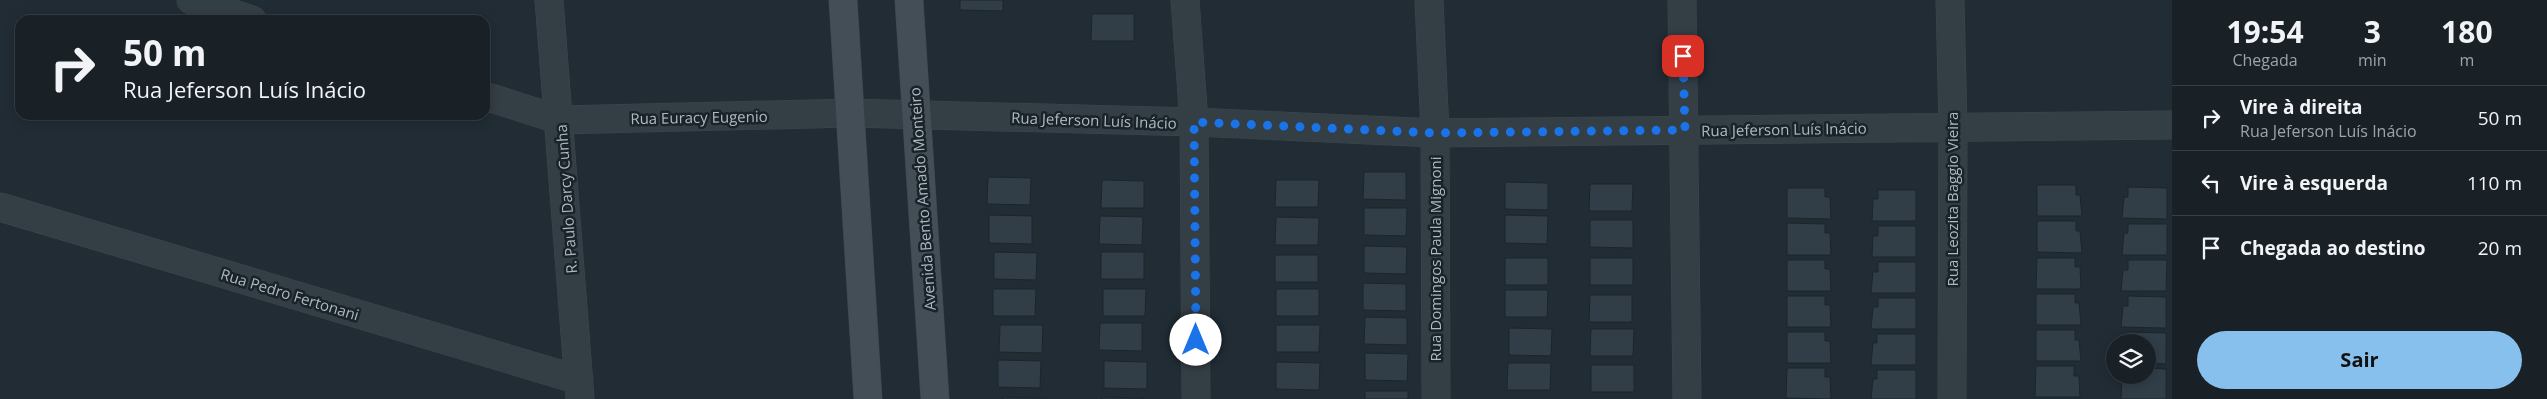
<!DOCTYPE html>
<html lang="pt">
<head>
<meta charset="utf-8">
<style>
  body { margin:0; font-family:"Open Sans",sans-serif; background:#22292f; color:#f1f3f6; height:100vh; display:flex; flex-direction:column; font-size:19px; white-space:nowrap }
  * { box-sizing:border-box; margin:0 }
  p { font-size:16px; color:#9fa3a7 }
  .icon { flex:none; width:28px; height:28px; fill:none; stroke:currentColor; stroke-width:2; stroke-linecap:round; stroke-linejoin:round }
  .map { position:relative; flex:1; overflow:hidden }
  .drawer { display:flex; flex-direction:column; background:#192127; width:375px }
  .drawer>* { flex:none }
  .guide { position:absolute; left:15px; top:15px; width:475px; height:105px; border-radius:15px; box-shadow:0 2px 12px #0003,0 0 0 1px #373e44; background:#192127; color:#f1f3f6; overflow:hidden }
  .buttons { position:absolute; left:2106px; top:334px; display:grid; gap:10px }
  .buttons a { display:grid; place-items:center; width:50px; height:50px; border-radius:50%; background:#192127; box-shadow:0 2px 12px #0003,0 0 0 1px #373e44; font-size:25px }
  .pin { position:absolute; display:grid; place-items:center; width:42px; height:42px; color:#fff; margin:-21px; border-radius:10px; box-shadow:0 2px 8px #0006 }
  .me { position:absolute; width:55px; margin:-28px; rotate:0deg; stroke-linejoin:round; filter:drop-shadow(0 0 4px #0008) }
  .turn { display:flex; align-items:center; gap:18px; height:105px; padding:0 25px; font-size:22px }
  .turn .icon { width:65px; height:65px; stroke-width:2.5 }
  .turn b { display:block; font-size:35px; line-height:42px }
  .eta { display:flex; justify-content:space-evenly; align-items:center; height:85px; text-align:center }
  .eta b { font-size:30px; font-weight:700; line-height:35px }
  .action { display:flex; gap:10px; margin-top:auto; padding:10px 25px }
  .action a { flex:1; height:58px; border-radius:30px; background:#88c0ed; color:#111; font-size:20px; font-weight:700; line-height:58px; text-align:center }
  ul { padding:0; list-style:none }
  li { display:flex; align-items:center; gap:15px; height:65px; padding:0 25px; border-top:1px solid #373e44 }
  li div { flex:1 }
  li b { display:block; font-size:19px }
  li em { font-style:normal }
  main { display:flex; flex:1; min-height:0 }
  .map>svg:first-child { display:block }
</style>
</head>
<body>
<main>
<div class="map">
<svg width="2172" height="399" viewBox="0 0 2172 399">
  <rect width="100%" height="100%" fill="#212c34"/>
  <!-- building -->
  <path fill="#313e48" stroke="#1c252b" d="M960 0H1003V11L960 10Z
    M1092 14H1134V41H1091Z
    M1364 172H1406V200L1363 199Z
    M988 177 1031 178 1030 205 987 204Z
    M1102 180 1144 181V208H1101Z
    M1276 180H1319L1318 207H1275Z
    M1505 182 1548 183V210L1505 209Z
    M1590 184H1633L1632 211H1589Z
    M2037 185H2076V195H2080L2082 216H2037Z
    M2128 187 2167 188V219L2122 218 2124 197H2128Z
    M1787 188H1825V197H1830L1831 219 1787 218Z
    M1878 190H1916V221H1872L1873 199H1878Z
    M1364 208H1407L1406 236 1364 235Z
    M989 215 1032 216V244L989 243Z
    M1505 215 1548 216 1547 244 1505 243Z
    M1100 216 1143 217 1142 245 1099 244Z
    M1276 217 1319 218 1318 245H1275Z
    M1590 220H1633V248L1590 247Z
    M2037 221H2076V231H2080L2082 253 2037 252Z
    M1787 223 1825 224V233H1830L1831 255H1787Z
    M2128 224H2167V255H2122L2124 233H2128Z
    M1878 226H1916V257H1872L1873 236H1878Z
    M1364 246 1407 247 1406 274 1364 273Z
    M994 252 1037 253 1036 280 994 279Z
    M1101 252H1144V279H1101Z
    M1275 255H1318V282H1275Z
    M1505 258H1548V285H1505Z
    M1590 258H1633V285H1590Z
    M2037 258H2075V267H2080L2081 289H2036Z
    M1787 260H1825V269H1830L1831 291H1787Z
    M2128 260H2167L2166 291H2121L2123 270H2128Z
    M1878 262H1916V293H1871L1873 272H1878Z
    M1363 283 1406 284V311L1363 310Z
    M993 289H1036L1035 316H993Z
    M1103 289H1146L1145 316H1103Z
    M1276 289H1319V316H1276Z
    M1505 290H1548L1547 317H1505Z
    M2036 294H2075V303H2079L2081 325H2036Z
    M1590 295H1632V322H1589Z
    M1787 296H1825V305H1830L1831 327H1787Z
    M2128 296 2166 297V328L2121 327 2123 306H2128Z
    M1878 298H1916V329H1871L1873 307H1878Z
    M1365 317 1407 318V345L1364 344Z
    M1100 323H1142V351L1099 350Z
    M1000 325H1043L1042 353 999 352Z
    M1276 325H1320L1319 352H1276Z
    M1509 328 1552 329 1551 356 1509 355Z
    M1591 329H1634L1633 356H1590Z
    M2036 330H2075V340H2079L2081 361H2036Z
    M1787 332H1825V341H1830L1831 363H1787Z
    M2127 332 2166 333V364L2148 363V342H2123H2127Z
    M1877 334H1916V365H1871L1873 343H1877Z
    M1365 353 1408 354 1407 381 1365 380Z
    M998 360 1041 361 1040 388 998 387Z
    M1104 361 1147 362V389L1104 388Z
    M1276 362 1320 363 1319 390 1276 389Z
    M1508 363H1551L1550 390H1507Z
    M1591 365H1634V392H1591Z
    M2036 366H2074V376H2079L2080 397H2035Z
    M1787 368H1825V377H1830L1831 399 1786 398Z
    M2148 368 2166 369V399H2121L2122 378H2127V375H2148Z
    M1877 370H1916V399H1871L1873 379H1877Z
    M1365 391H1408V399H1365Z
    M1003 397 1046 398V399H1003Z
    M1102 397 1144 398V399H1102Z"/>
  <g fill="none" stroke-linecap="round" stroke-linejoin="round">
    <!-- street casing -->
    <g stroke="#3e474e" stroke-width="29">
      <path id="street" d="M191 0 252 20
        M549 0 580 398
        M1185 0 1194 122 1196 399
        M1429 0 1435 133 1436 399
        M1682 0 1687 399
        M1950 0 1953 127 1952 399
        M485 96 560 120 851 113 1194 122 1435 133 2172 125
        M0 207 579 380"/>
    </g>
    <!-- secondary casing -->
    <g stroke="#3e474e" stroke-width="29">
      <path id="secondary" d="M843 0 868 399
        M909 0 935 399"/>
    </g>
    <!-- street -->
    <use href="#street" stroke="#343e45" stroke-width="28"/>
    <!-- secondary -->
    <use href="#secondary" stroke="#434e57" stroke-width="28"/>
  </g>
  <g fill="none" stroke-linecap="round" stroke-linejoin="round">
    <!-- route -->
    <path stroke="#1a73e8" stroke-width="9" stroke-dasharray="0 16.2" d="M1196 340 1194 122 1435 133 1685 130 1683 56"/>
  </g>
  <g text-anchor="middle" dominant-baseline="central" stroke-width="5" stroke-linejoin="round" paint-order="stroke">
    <!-- street labels -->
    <g font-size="15" fill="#aeb9c2" stroke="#1a2329">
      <text transform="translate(699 117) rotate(-1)">Rua Euracy Eugenio</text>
      <text transform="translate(1094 120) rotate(2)">Rua Jeferson Luís Inácio</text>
      <text transform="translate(1784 129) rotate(-1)">Rua Jeferson Luís Inácio</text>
      <text transform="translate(566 199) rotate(-94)">R. Paulo Darcy Cunha</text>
      <text transform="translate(922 199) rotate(-94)">Avenida Bento Amado Monteiro</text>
      <text transform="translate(1952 199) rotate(-90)">Rua Leozita Baggio Vieira</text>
      <text transform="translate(1435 259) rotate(-90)">Rua Domingos Paula Mignoni</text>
      <text transform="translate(290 294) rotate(17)">Rua Pedro Fertonani</text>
    </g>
  </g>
</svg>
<div class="buttons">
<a><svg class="icon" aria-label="layers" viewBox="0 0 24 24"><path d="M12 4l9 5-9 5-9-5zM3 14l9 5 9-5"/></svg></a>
</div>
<div class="pin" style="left:1683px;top:56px;background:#d93025"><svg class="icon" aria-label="arrive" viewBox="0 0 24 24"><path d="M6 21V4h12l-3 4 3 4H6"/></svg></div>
<svg class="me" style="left:1196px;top:340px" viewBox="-20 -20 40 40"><circle r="19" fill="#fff"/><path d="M0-13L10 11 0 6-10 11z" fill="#1a73e8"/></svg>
<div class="guide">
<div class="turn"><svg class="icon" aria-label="right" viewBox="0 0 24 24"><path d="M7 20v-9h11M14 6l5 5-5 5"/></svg><div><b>50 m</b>Rua Jeferson Luís Inácio</div></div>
</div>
</div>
<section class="drawer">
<div class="eta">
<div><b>19:54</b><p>Chegada</p></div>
<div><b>3</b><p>min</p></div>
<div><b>180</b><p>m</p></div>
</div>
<ul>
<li><svg class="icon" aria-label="right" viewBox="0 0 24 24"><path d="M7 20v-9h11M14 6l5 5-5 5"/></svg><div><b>Vire à direita</b><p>Rua Jeferson Luís Inácio</p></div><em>50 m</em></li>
<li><svg class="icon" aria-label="left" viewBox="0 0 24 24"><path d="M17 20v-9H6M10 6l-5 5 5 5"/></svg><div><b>Vire à esquerda</b></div><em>110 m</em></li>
<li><svg class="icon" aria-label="arrive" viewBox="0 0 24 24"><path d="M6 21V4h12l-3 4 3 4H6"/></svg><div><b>Chegada ao destino</b></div><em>20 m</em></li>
</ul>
<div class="action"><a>Sair</a></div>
</section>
</main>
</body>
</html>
